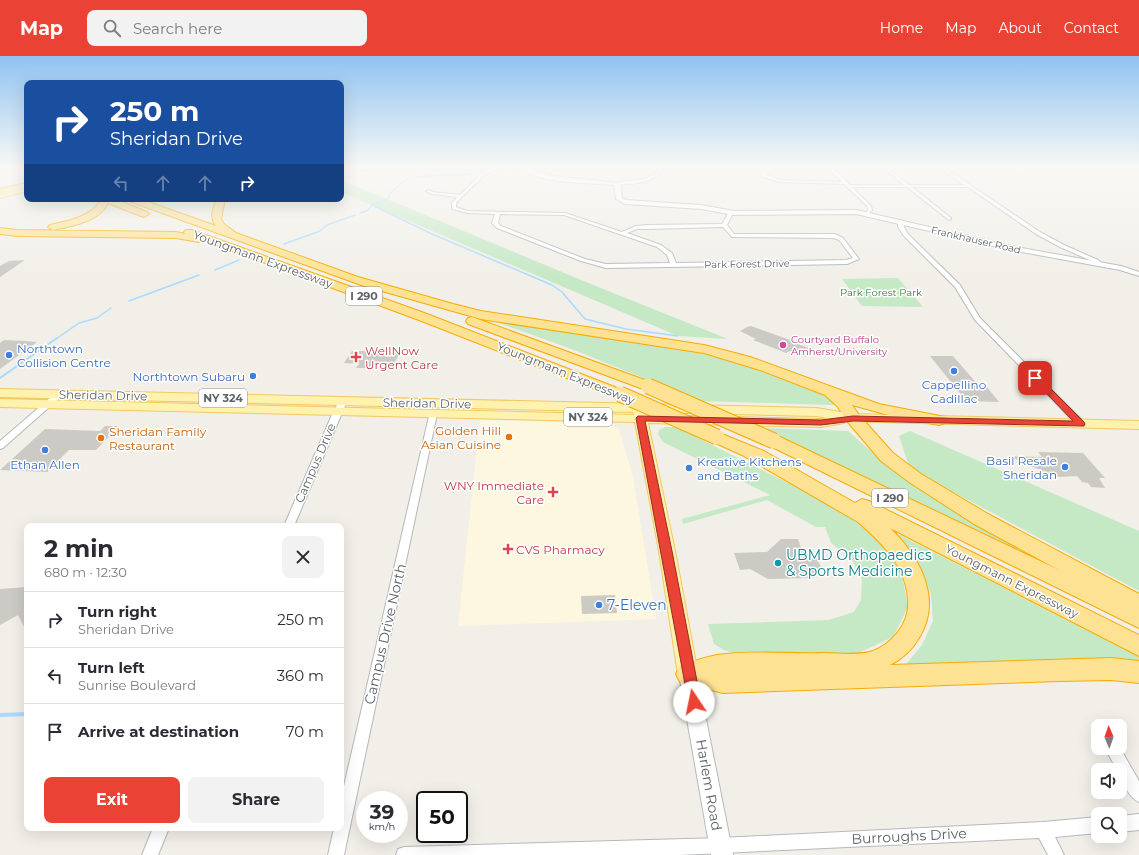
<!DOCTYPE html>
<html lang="en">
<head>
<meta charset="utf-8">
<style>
  body { margin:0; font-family:Montserrat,sans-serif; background:#f2f2f3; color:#2b2b33; height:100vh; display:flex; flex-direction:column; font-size:15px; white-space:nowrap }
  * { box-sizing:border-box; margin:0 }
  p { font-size:13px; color:#7c7c81 }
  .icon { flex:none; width:22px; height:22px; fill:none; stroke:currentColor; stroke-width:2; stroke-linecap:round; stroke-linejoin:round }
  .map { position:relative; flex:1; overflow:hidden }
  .details { position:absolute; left:24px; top:467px; width:320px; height:308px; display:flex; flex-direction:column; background:#fff; border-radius:8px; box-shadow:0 4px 16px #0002 }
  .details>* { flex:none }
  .guide { position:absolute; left:24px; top:24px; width:320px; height:122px; border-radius:8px; box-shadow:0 4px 16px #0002; background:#1a4fa0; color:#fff; overflow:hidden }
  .needle { width:26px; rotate:358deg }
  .buttons { position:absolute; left:1091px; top:663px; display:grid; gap:8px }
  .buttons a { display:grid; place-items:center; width:36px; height:36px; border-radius:8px; background:#fff; box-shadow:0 4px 16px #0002; font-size:20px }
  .speed { position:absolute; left:356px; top:735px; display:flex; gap:8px; font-size:20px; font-weight:700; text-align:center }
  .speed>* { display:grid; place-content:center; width:52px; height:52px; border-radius:50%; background:#fff; box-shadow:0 4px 16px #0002; line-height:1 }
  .speed small { font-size:10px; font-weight:400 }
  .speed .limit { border:2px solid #111; border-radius:6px; background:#fff; color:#111 }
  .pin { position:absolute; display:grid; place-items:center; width:34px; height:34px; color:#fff; margin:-17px; border-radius:8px; box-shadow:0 2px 6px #0006 }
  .me { position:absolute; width:44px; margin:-22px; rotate:349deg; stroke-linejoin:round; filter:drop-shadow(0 0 3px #0008) }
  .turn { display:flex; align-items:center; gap:14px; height:84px; padding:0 20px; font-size:18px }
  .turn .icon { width:52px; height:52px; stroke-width:2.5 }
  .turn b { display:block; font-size:28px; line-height:34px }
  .lanes { display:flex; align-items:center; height:38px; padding:0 20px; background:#0003; justify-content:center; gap:20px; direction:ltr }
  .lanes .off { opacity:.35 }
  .round { display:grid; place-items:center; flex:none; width:42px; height:42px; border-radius:8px; background:#f2f2f3 }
  .summary { display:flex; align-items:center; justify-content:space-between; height:68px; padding:0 20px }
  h1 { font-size:24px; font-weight:700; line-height:30px }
  .button { display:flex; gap:8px; margin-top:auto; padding:8px 20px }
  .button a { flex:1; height:46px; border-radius:8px; background:#ea4335; color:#fff; font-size:16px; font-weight:700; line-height:46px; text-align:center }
  .button a+a { background:#f2f2f3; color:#2b2b33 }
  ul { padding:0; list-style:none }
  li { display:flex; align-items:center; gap:12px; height:56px; padding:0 20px; border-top:1px solid #e1e1e2 }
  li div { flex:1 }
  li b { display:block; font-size:15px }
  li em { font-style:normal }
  header { display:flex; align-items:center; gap:24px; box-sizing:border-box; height:56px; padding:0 20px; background:#ea4335; color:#fff }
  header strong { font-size:19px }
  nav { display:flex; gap:22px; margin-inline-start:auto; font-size:14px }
  .search { width:280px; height:36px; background:#f2f2f3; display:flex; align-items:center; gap:10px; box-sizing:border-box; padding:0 14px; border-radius:8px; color:#7c7c81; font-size:15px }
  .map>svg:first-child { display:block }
</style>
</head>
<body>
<header>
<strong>Map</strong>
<div class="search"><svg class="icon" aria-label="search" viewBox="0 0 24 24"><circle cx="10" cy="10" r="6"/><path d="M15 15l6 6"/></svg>Search here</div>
<nav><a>Home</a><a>Map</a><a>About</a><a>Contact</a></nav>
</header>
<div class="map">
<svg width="1139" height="799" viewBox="0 0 1139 799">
  <rect width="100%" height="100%" fill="#f1efe8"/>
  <!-- commercial -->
  <path fill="#fef7e0" d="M480 364 610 368 619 373 633 421 656 563 458 570Z"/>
  <!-- green -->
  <path fill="#c5e8c5" d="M341 124 586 226 728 283 678 280 341 136Z
    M898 222 923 251 862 250 842 223Z
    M482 261 714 297 832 340 838 346 833 349 700 345 569 292Z
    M665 371H674L684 375 848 457 874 477 900 509 908 551 893 581 858 597 737 598 724 594 714 588 708 568 829 564 854 556 861 544 862 523 852 504 831 487 825 471H816L767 444 683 468 682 463 770 439 663 386 658 378 659 374Z
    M761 372 848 375 889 411 921 433 1104 534Z
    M910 375 1139 475V535L910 413 899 380Z
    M888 473 1139 601V611L903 612 922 589 933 565 931 539 921 511Z"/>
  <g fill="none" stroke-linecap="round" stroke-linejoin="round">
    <!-- stream-far2 -->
    <path stroke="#aadaff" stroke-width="1.5" d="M372 149 432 178 552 229 562 236 585 263 626 273 678 280
      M361 157 368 154 372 149 389 142V138L409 121 474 118 487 111
      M284 188 320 175 327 169 355 159
      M215 214 239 204
      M129 245 199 219
      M56 283 79 267 97 262 111 252"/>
    <!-- stream-far1 -->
    <path stroke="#aadaff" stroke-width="2" d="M0 322 57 282"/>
    <!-- stream -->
    <path stroke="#aadaff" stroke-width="4" d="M0 659 27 658"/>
  </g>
  <!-- building -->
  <path fill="#cccac5" d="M25 204 0 221V210L9 205Z
    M751 270 790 284 789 285 812 293 811 295 814 296 805 301 789 295 786 297 753 284 756 283 740 275 747 271Z
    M4 284 26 285 37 286 0 313V287Z
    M366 294H382L381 295 400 296 394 308H377L374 312H356L359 308 344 307 352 295H365Z
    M930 300H953L979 330 987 331 999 346 966 345Z
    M105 370H119L96 394H69L47 416 0 414 45 373 100 375Z
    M1038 396 1083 397 1105 422H1099L1105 432 1091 431 1088 427 1082 426 1077 420 1057 421 1008 400 1042 401Z
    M781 483H798L802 495 816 502 822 512 812 518 814 522 768 523 750 513 740 514 734 497 767 496Z
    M27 531V577L18 559 0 569V533Z
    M615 539 617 557 582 558 581 540Z"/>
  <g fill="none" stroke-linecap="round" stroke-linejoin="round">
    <!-- minor casing -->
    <g stroke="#b5b8bc" stroke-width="2">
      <path id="minor" d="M493 110H497L495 114 483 120 456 147V151L467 155 565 157 622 176 636 170 647 169 722 168 729 156H731L733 157 727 169 734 178H835L843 182 859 203 847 208 606 212 581 205 497 172 492 167 495 158 467 157 452 153V147L457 141 432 138 426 135 428 134 433 136 460 139 481 118 492 112ZM500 158 564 159 657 191 667 199 670 207 606 208 585 203 501 170 498 167ZM723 171 732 181 834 182 839 184 853 202 846 204 676 207 672 197 661 189 627 177 637 173H647Z
        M658 110H761L768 119 780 124 842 126 826 110H831L850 129H904L881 110H886L909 129H964L937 110H942L1040 176 1064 189 1098 204 1102 208 1097 209 1094 206 1060 191 1036 178 968 131H912L951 162V163L949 164 907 131H852L871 150 872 154 867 159 865 158 868 154 867 150 844 128 779 126 764 121 759 113 662 112V115C650 128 633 128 616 129L614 128C629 121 644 129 658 115Z
        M901 164 904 166V171L908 178 960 229 980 262 1084 366 1085 368 1084 370H1078L975 264 955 231 904 180 898 171V166Z
        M57 336H60L64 338 3 392 0 393V385Z
        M340 343H346L347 345 294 470H284L331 361Z
        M430 356H433L437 358 344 799H328L334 772H341V743Z
        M1105 692H1120L1139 725V746C1130 743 1120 724 1120 714H1117Z
        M1139 758V774L1120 776V760Z
        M1098 761V777L1055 781 1064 799H1048L1039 782 680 799H396L398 793 404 791 721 782 1043 766Z
        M153 772H169L158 799H142Z"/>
    </g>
    <!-- tertiary casing -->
    <g stroke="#b5b8bc" stroke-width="2">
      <path id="tertiary" d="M354 110H449L362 114Z
        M515 110H522L553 120 618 127 621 130 622 142 626 144 701 149 734 155 856 154 1011 190 1121 210 1139 216V220L1120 214 1011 194 856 158 734 159 701 153 625 148 616 143 614 129C583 126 542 129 515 110Z"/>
    </g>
    <!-- secondary casing -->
    <g stroke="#b6babf" stroke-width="2">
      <path id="secondary" d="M688 610 694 612 697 618 733 799H711L679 618 682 612Z"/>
    </g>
    <!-- primary casing -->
    <g stroke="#f2c960" stroke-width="2">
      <path id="primary" d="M27 131V135L0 142V138Z
        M0 333 816 352 853 358 1139 365V373L845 365 844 367 821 371 648 367 675 495 698 618 695 624 688 627 681 624 678 618 659 495 635 366 0 351V343L634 359 633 356 0 341ZM646 356 816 360 828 362 821 363 647 359Z"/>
    </g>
    <!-- motorway casing -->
    <g stroke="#f9ab00" stroke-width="2">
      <path id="motorway" d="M27 127V133L0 139V133Z
        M96 143H115L147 156 149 158 144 161 141 160 108 147C99 166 72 170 53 174L48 171 50 169C67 165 87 162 99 147Z
        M128 143H140L216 170C209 161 213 152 217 143H225L221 163 224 168 236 177 358 221 453 248 481 255 704 289 750 301 879 348 945 361 947 364 945 367 939 369 892 360 852 349 859 359 893 397 921 418 988 458 1139 538V572L768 389 766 385 768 381 774 380 780 381 1059 514 974 468 909 426 881 405 847 365 837 350 825 339 760 314 704 297 481 263 364 230 129 145Z
        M0 172 17 174 176 176 185 178 184 176 186 174H192L427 258 625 335 628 338 625 341 620 343 615 341 419 264 203 184 199 186 176 182 17 180 0 178Z
        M472 261 653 327 655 330 653 333 648 334 643 333 468 268 466 265 468 262Z
        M717 376 764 395 855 447 862 443 869 445 1139 579V600L890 472C920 501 943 543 919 582 912 594 902 603 890 609L1111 602 1139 605V627L1111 624 1059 625 723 637 680 626 676 618 680 610C692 606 705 601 717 599 749 594 791 598 824 597 840 597 858 600 873 595 891 588 908 569 908 549 909 513 883 488 858 466L742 399 711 385 709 381 711 377Z"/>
    </g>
    <!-- minor -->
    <use href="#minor" fill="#fff" fill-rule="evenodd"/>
    <!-- tertiary -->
    <use href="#tertiary" fill="#fff" fill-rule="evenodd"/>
    <!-- secondary -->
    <use href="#secondary" fill="#fff" fill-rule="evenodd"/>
    <!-- primary -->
    <use href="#primary" fill="#fff2af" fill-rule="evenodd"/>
    <!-- motorway -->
    <use href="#motorway" fill="#fde293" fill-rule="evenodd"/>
    <!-- motorway-bridge casing -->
    <g stroke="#f9ab00" stroke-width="17" stroke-linecap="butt">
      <path id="motorway-bridge" d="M648 330 774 385
        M620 338 717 381"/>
    </g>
    <!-- motorway-bridge -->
    <use href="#motorway-bridge" stroke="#fde293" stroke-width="15"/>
  </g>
  <!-- sky -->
  <linearGradient id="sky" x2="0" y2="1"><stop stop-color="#8fc3f1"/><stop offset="0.5" stop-color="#f9f8f5"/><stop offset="1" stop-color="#f9f8f5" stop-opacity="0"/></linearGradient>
  <rect width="1139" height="222" fill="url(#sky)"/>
  <!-- route -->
  <path fill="#ea4335" stroke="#982c22" d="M1035 319 1038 320 1084 366 1085 368 1084 370 853 365 821 369 645 365 672 495 701 646 699 650 694 652 689 650 636 362 638 360 821 364 853 360 1073 365 1033 323V320Z"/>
  <!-- markers -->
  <circle fill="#d1479c" stroke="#fff" stroke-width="1.5" cx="783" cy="289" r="4"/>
  <g fill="#3f7fe0" stroke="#fff" stroke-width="1.5">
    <circle cx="9" cy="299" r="4"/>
    <circle cx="954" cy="315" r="4"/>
    <circle cx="253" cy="320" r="4"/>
    <circle cx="45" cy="394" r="4"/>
    <circle cx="1065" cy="411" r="4"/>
    <circle cx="689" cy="412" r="4"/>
    <circle cx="599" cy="549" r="4"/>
  </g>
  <g fill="#e0444e" stroke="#fff" stroke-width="1.5">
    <path d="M354 295h4v4h4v4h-4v4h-4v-4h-4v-4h4z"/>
    <path d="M551 430h4v4h4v4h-4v4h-4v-4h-4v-4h4z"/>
    <path d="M506 487h4v4h4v4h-4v4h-4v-4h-4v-4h4z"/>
  </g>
  <g fill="#e8710a" stroke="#fff" stroke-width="1.5">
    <circle cx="509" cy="381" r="4"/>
    <circle cx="101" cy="382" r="4"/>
  </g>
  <circle fill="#0f9aa8" stroke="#fff" stroke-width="1.5" cx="778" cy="507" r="4"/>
  <g text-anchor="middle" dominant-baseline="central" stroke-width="3" stroke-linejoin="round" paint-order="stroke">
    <!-- far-street labels -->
    <g font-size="10" fill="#5f6368" stroke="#fff">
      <text transform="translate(976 184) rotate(13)">Frankhauser Road</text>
      <text transform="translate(747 208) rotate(-1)">Park Forest Drive</text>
    </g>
    <!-- far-park labels -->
    <g font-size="10" fill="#348238" stroke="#fff">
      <text x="881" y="236">Park Forest Park</text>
    </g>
    <!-- far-hotel labels -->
    <g font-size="10" fill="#b23c85" stroke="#fff" text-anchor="start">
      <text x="791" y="283">Courtyard Buffalo<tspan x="791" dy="12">Amherst/University</tspan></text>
    </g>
    <!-- shield labels -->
    <g fill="#fff" stroke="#8f9295" stroke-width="1">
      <rect x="346" y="231" width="36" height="18" rx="3"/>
      <rect x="199" y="333" width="48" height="18" rx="3"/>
      <rect x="564" y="352" width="48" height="18" rx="3"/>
      <rect x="872" y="433" width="36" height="18" rx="3"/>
    </g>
    <g font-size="11" font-weight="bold" fill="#5f6368">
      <text x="364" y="240">I 290</text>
      <text x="223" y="342">NY 324</text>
      <text x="588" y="361">NY 324</text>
      <text x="890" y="442">I 290</text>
    </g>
    <!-- street labels -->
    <g font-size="12" fill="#5f6368" stroke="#fff">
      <text transform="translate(263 203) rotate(20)">Youngmann Expressway</text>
      <text transform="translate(566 317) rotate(22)">Youngmann Expressway</text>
      <text transform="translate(103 339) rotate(1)">Sheridan Drive</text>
      <text transform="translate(427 347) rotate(1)">Sheridan Drive</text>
      <text transform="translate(315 407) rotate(-67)">Campus Drive</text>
      <text transform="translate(1012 525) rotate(27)">Youngmann Expressway</text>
    </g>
    <!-- shop labels -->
    <g font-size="12" fill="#366cbe" stroke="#fff" text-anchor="start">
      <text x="17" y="292">Northtown<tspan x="17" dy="14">Collision Centre</tspan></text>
      <text x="245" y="320" text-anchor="end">Northtown Subaru</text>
      <text x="954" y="328" text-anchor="middle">Cappellino<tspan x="954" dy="14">Cadillac</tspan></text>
      <text x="1057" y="404" text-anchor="end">Basil Resale<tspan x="1057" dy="14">Sheridan</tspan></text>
      <text x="697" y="405">Kreative Kitchens<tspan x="697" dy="14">and Baths</tspan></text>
      <text x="45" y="408" text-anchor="middle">Ethan Allen</text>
    </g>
    <!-- health labels -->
    <g font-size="12" fill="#be3a42" stroke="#fff" text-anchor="start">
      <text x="365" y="294">WellNow<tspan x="365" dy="14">Urgent Care</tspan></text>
      <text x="544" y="429" text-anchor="end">WNY Immediate<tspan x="544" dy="14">Care</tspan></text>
      <text x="516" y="493">CVS Pharmacy</text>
    </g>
    <!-- food labels -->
    <g font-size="12" fill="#c56008" stroke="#fff" text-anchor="end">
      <text x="501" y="374">Golden Hill<tspan x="501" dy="14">Asian Cuisine</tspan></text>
      <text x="109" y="375" text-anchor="start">Sheridan Family<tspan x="109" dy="14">Restaurant</tspan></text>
    </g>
    <!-- near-culture labels -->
    <g font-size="14" fill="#0d838f" stroke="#fff" text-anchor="start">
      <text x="786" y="499">UBMD Orthopaedics<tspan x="786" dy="16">&amp; Sports Medicine</tspan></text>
    </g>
    <!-- near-shop labels -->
    <g font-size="14" fill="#366cbe" stroke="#fff" text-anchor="start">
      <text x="607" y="549">7-Eleven</text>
    </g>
    <!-- near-street labels -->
    <g font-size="14" fill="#5f6368" stroke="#fff">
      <text transform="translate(385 578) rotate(-77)">Campus Drive North</text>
      <text transform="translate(709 729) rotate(80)">Harlem Road</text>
      <text transform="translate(909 780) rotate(-3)">Burroughs Drive</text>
    </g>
  </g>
</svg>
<div class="buttons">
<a><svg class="needle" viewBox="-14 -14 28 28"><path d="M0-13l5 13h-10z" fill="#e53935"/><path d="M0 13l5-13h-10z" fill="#7c7c81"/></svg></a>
<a><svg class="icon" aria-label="sound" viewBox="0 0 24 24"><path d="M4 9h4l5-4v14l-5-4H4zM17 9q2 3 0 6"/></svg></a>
<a><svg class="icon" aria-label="search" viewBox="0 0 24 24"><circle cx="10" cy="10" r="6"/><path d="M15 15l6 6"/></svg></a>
</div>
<div class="speed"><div>39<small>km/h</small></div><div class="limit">50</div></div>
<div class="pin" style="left:1035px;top:322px;background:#d93025"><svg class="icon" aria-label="arrive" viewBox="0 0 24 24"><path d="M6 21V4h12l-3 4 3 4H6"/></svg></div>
<svg class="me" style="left:694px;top:646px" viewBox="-20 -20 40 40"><circle r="19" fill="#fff"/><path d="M0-13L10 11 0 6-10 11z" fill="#ea4335"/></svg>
<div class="guide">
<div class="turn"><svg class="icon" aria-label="right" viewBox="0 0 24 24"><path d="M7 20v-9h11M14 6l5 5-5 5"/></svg><div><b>250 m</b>Sheridan Drive</div></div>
<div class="lanes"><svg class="icon off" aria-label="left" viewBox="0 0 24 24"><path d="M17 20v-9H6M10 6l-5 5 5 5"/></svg><svg class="icon off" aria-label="ahead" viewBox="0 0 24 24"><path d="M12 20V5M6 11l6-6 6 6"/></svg><svg class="icon off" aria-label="ahead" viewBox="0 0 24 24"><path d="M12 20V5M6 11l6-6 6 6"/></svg><svg class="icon" aria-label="right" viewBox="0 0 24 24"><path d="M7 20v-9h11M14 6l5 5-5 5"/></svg></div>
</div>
<section class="details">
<div class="summary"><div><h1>2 min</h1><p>680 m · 12:30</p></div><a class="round"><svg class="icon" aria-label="close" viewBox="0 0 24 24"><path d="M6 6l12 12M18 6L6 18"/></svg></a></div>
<ul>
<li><svg class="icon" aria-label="right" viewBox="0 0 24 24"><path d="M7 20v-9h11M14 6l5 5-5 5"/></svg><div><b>Turn right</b><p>Sheridan Drive</p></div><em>250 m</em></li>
<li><svg class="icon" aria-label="left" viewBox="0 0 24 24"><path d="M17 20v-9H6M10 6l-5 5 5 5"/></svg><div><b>Turn left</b><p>Sunrise Boulevard</p></div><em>360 m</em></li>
<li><svg class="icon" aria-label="arrive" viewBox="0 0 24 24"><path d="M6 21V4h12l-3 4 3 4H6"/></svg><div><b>Arrive at destination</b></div><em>70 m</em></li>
</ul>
<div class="button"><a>Exit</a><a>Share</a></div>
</section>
</div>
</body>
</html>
